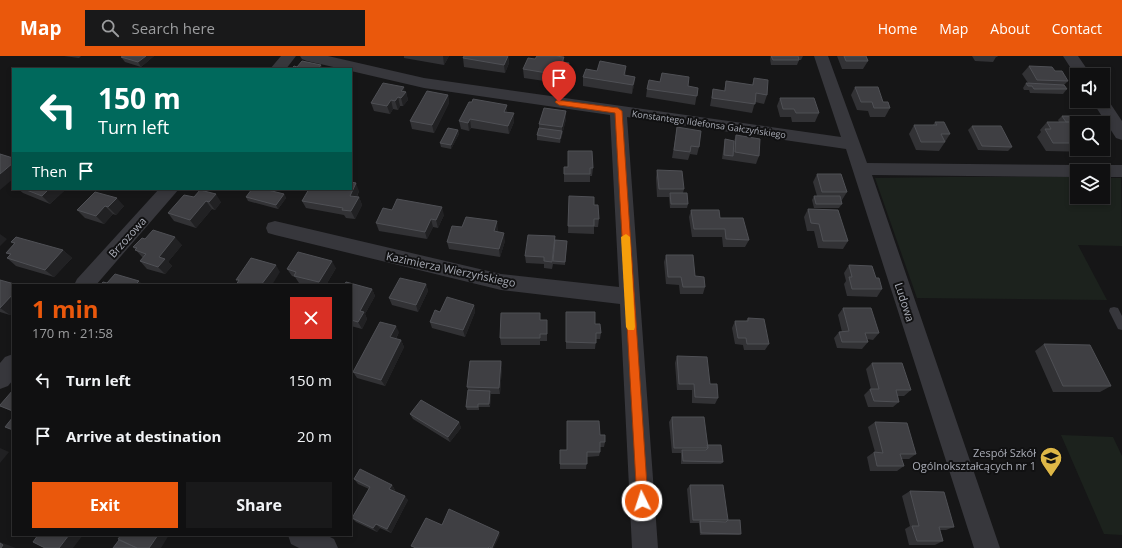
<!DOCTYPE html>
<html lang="en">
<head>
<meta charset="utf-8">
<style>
  body { margin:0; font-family:"Open Sans",sans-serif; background:#19191a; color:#f1f3f6; height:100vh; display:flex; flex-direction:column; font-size:15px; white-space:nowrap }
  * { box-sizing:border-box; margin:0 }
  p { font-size:13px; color:#9c9d9f }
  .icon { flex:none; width:22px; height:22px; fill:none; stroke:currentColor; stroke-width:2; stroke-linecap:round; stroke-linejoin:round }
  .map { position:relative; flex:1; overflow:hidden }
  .panel { position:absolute; left:12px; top:228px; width:340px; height:252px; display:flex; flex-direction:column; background:#101011; border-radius:0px; box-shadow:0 2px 6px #0003,0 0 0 1px #303031 }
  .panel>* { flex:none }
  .guide { position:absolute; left:12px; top:12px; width:340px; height:122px; border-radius:0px; box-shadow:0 2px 6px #0003,0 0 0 1px #303031; background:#00695c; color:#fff; overflow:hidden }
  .controls { position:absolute; left:1070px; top:12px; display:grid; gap:8px }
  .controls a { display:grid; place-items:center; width:40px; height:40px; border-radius:0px; background:#101011; box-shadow:0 2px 6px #0003,0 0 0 1px #303031; font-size:20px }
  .pin { position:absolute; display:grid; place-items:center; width:34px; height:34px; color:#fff; margin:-41px -17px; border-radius:50% 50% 50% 0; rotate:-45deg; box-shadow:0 0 4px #0007 }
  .pin .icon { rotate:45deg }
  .me { position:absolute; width:44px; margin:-22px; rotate:356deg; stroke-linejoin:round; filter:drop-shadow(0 0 3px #0008) }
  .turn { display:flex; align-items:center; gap:14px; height:84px; padding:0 20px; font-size:18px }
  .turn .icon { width:52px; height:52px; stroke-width:2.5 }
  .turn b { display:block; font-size:28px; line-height:34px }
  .then { display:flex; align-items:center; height:38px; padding:0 20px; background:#0003; gap:8px; font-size:15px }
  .round { display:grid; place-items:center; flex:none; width:42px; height:42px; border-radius:0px; background:#19191a }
  .head { display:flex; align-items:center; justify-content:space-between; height:68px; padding:0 20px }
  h1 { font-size:24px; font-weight:700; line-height:30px; color:#ea580c }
  .cta { display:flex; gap:8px; margin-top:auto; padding:8px 20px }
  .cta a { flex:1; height:46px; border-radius:0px; background:#ea580c; color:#fff; font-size:16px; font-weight:700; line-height:46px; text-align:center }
  .cta a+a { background:#19191a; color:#f1f3f6 }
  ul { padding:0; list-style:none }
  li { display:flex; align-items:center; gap:12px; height:56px; padding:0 20px }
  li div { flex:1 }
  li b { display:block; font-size:15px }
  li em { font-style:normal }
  header { display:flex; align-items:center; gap:24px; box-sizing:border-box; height:56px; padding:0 20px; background:#ea580c; color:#fff }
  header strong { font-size:19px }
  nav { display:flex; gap:22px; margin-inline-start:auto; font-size:14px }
  .search { width:280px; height:36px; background:#19191a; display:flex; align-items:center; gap:10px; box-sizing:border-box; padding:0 14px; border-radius:0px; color:#9c9d9f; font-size:15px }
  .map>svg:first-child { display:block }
</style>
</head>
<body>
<header>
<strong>Map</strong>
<div class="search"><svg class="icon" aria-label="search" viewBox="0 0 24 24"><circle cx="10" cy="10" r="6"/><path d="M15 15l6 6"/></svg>Search here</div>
<nav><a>Home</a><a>Map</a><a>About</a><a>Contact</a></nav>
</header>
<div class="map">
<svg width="1122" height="492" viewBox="0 0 1122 492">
  <rect width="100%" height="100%" fill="#161617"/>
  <!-- green -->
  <path fill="#1c221d" d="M948 121H1077V141H1103V122H1121L1122 190 1078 189 1107 244 917 242 875 122Z
    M1061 379 1113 381 1122 400V479L1104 478Z"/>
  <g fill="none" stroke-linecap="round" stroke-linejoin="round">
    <!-- service -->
    <path fill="#37373c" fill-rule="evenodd" d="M1114 251 1118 252 1122 260V274L1118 273 1109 255 1110 252Z"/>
    <!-- minor -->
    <path fill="#37373c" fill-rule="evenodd" d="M281 0H296L286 13H270Z
      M300 0H328L424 22 841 81 814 0H828L867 107 1077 109 1083 111 1086 115H1077V121L872 119 1000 492H974L846 93 627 61 658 492H632L620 248 501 234 275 179 268 177 266 172 268 167 275 165 501 218 619 231 610 59 424 32 351 15V13H342L307 5 302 3Z
      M1063 0H1078L1091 19H1077V22Z
      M1103 40 1106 41 1122 65V84L1116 82 1092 45H1103Z
      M1103 109H1122V121H1103V115H1094L1097 111Z
      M159 133H179L96 229H74L77 223Z
      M13 298V324L8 330 0 333V307L5 301Z
      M288 479H326L334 483 338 492H299L291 488Z"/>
  </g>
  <!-- wall -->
  <path fill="#323235" d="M64 0H81L79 2Z
    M154 0 141 11 125 6 121 1Z
    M404 0H449L444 9 404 2Z
    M464 0H508L509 7 505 17 464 11 463 2Z
    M771 0H803L801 4H799L797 9H771L770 3Z
    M837 0H866L868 5 863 13H842Z
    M972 0H998L997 1H996L993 6 975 5Z
    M564 1V6L569 7V16L565 28 524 22 523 13 535 3Z
    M1029 10 1055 15 1068 25 1064 29 1067 33 1063 38 1030 37 1029 34H1024L1023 32 1026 27H1028L1022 18Z
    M625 19 635 21 634 29 632 38 583 30V21Z
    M754 22 767 39 764 48 755 46 752 57 710 50 713 33 724 35 726 25 752 29Z
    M660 26 698 32 695 49 646 41 647 33Z
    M855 31 883 46 890 52 885 61H870L868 55 857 54 851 39Z
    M405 35 406 36 408 44 403 50H400L398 54 393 53 390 58 374 55 371 47Z
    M448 39 449 47 434 77 412 73 410 65Z
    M780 42 819 57 815 66H792L791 61H780L777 50Z
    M507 49V56L514 66 509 78 471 72 469 75 461 73 459 65Z
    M566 55V63L560 87 537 84V79L539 72V68Z
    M1062 60 1077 67V93H1095L1092 96 1046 95 1037 81 1041 76 1040 74 1047 66H1059L1058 64Z
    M935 66 950 78 945 86 939 95 916 94 909 78 914 69H933Z
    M972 70 1012 91 1008 95 978 94 968 74Z
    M677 71 699 91 697 99 690 98 688 104 672 102Z
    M458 74 459 78 451 93 441 91 440 87Z
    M736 79 759 100 756 108 722 103 724 88 725 83 734 85Z
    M564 111 593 112 592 120H590V126H564Z
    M657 114 684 133 683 137 688 148 687 152H670L669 141H657L656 122Z
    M817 118 847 136 842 144H841L842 148 839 152H814L812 144 814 140H817L813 126Z
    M18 133H66L50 148 23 137Z
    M236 133H245L243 135Z
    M320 134 359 135 357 141H359L362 149 355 163 346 162 344 159 306 152 302 145Z
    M95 136 124 150 116 159 113 158 104 168 85 162 77 154Z
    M284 138 286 142 278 153 248 145 246 141Z
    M569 140 594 149 599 163 598 171H594V178L568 177Z
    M194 141 221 146 215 154 212 153 196 172 174 165 168 157Z
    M808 153 848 185 843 193 818 192 814 175H807L804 161Z
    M392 154 444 159 438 172 433 171 427 183 379 175 376 167Z
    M691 154 720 162 749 184 745 191H723L722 181H692L689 161Z
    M462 171 498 173 497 176 505 185 500 201 449 193 447 186Z
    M555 180V184L567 185 565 209 553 208 552 213 544 212V208L526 207 525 200Z
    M145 183 182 189 168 206 172 210 165 218 147 213 140 205 143 202 133 191Z
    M11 186 63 194 72 202 54 221 16 210 7 202 10 199 6 197 14 188Z
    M666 199 695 220 705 231 703 238H680L679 229 666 228 664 206Z
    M849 209 876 222 882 233 877 241 847 240 844 228 846 225 844 217Z
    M336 212 326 229H306L299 227 295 221 292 220 287 213Z
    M0 224 13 229V256L10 259 0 256Z
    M426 228 428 235 418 256 392 249 389 242Z
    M351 229 372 233 375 240 365 258 367 263 362 273 351 270Z
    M474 249 475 256 465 281 432 272 430 266 440 256Z
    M843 252 879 277 873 284 867 283 868 286 862 293 837 292 834 282 839 276H842L838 259Z
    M566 256 595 268 601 277 600 283H596L595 293H566Z
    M748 262 769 288 765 294H744L743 289 735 288 732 272 735 265H746Z
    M541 264 547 271V285H540V289H501L500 282Z
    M399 276 396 283 401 284 404 291 385 330 357 322 353 316Z
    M1044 288 1111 330 1100 336H1053L1035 295Z
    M677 300 710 328 718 342 715 348 692 347V334H677L675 307Z
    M501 305 502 311 500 338H491L490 351H479V354H467L466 351 468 334 467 331Z
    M872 307 911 334 904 340H898L899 346 893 351H868L864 339 870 333H871L866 313Z
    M13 334V356L0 350Z
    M410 358 459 366 461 372 450 386 413 363Z
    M672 361 707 389 723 406 721 408H681V397H672L669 366Z
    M875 366 916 398 909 403H902L904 410 897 415H870L867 401 874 396H875L868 371Z
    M600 379 605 386 604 391H600V396L599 400 587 401 586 413H560V394H567Z
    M354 423 392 429 395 434 394 435 408 444 391 477 380 472 377 476 356 466 352 462 369 433 358 428Z
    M690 429 728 464 741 478 739 479H700L699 467H690L687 433Z
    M910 435 954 471 946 474H940L943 485 935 489H909L905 473 910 470 902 440Z
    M84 479H97L96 480 90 481Z"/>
  <!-- shaded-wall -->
  <path fill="#212123" d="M146 0H154L141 11 138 6Z
    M443 0H449L444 9Z
    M508 0 509 7 505 17 504 9Z
    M569 7V16L565 28V20Z
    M321 9 323 13H318Z
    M626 10V18L623 28 624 19Z
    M635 21 634 29 632 38 633 29Z
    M404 31 405 36H406L408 44 403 50 401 42V35Z
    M448 39 449 47 434 77 432 69Z
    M398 41 400 50 398 54 395 45Z
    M391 44 393 53 390 58 387 50Z
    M507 49V57L504 56Z
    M566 55V63L562 79V71Z
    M514 57V66L509 78 508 70Z
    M470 63 471 72 469 75 468 67Z
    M458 74 459 78 451 93V89Z
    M562 75V79L560 87V83Z
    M13 107V123L0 134V118Z
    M356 127 359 135 353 148 350 140Z
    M49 133H66L50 148 42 140Z
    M216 138 221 146 215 154 209 146Z
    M284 138 286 142 278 153 276 149Z
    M359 141 362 149 355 163 351 155Z
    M117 142 124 150 116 159 108 151Z
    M206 145 212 153 196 172 190 164Z
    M105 150 113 158 104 168 96 160Z
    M442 151 444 159 438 172 436 164Z
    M431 163 433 171 427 183 425 176Z
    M497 165 498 173 495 183 494 175Z
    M504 177 505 185 500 201 499 193Z
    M0 178 7 183 0 190Z
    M175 181 182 189 168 206 172 210 165 218 158 211 159 201Z
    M63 194 72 202 54 221 45 214Z
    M332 205 336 212 326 229H320L319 226Z
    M276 209 280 216 272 229H261Z
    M139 225 143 229H135Z
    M426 228 428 235 418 256 416 249Z
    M372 233 375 240 365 258 367 263 362 273 358 266 360 255Z
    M13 238V256L10 259 0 252Z
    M474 249 475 256 465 281 463 274Z
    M396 270 399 276 393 288 390 281Z
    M401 284 404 291 385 330 381 324Z
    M501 305 502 311 500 338 499 332Z
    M490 335 491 338 490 351 489 348Z
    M459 366 461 372 450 386 448 381Z
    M0 392 9 396 0 407Z
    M392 429 395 434 393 437 389 433Z
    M405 440 408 444 391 477 387 473Z
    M376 468 380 472 377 476 373 472Z
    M499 476 500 479 494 492H492Z
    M69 479H83L73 492H59Z
    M158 479H169L161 492H149Z
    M0 486 16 492H1Z"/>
  <!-- building -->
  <path fill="#3f3f43" stroke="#4f5055" d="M123 0H146L138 6 121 1Z
    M464 0H508L504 9 463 2Z
    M537 0H555L564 1 562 6 569 7 565 20 523 13 528 2 535 3Z
    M771 0H798L799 4H773Z
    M844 0H866L868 5H846Z
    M302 5 321 9 318 13H291L294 10 297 11Z
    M600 5 626 10 624 19 635 21 633 29 583 21 586 13 597 15Z
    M1029 10 1052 11 1055 15H1062L1068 25 1037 24Z
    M662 17 689 21 688 30 698 32 697 40 647 33 649 24 660 26Z
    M754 22 768 24 767 39 756 37 755 48 712 42 713 33 725 35 726 25 753 29Z
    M383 27 404 31 401 35 406 36 401 42 398 41 395 45 391 44 387 50 371 47Z
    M1026 27 1064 29 1067 33H1034L1032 30H1028Z
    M855 31H878L883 46H888L890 52H874L872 46H861Z
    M427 35 448 39 432 69 410 65Z
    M780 42H814L819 57H796L794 53H783Z
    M473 43 507 49 504 56 514 57 508 70 470 63 468 67 459 65 469 46H472Z
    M544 52 566 55 562 71 539 68Z
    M1062 60H1079L1083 66H1066Z
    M935 66H944L950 78H941L945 86H921L914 69H937Z
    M1047 66H1095V67H1077V87H1053L1045 73H1051Z
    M972 70H1001L1012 91 982 90Z
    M677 71 701 75 699 91 691 90 690 96 674 94Z
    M448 72 458 74 451 89 440 87Z
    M539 72 562 75 560 83 537 79Z
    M736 79 760 83 759 100 735 96Z
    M725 83 734 85 733 100 724 99Z
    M568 95H592L593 112H590V118H564V111H568Z
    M0 98 13 102V107L0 118Z
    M657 114 682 115 684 133H659Z
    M817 118H841L847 136H822Z
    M351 126 356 127 350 140 359 141 351 155 342 154 343 152 302 145 309 133H313L320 134 321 133H351Z
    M24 133H49L42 140Z
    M252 133H264L284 138 276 149 246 141Z
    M200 134 216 138 209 146 206 145 190 164 168 157 184 139 194 141Z
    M95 136 117 142 108 151 105 150 96 160 77 154Z
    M670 137H687L688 148H671Z
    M569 140 594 141V149H598L599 163H594V170H568Z
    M814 140H840L842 148H816Z
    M397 143 442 151 436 164 431 163 425 176 376 167 383 152 392 154Z
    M808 153 838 154 848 185H823L819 168 811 167Z
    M691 154H719L720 162H743L749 184 726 183 725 173H694Z
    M466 161 497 165 494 175 504 177 499 193 447 186 452 170 462 171Z
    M153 174 175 181 159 201 165 203 158 211 140 205 146 198 135 194 137 192 133 191 142 182 145 183Z
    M528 179 555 180 552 206 544 205V201L525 200Z
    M16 181 63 194 45 214 7 202 11 198 6 197 15 187 11 186Z
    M555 184 567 185 565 206 553 205Z
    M298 196 332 205 319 226 294 220 296 216 287 213Z
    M666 199H693L695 220 704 221 705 231H683L681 221H668Z
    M251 202 276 209 261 229H236L239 224H236Z
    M849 209 872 210 876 222H879L882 233H852L849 221H852Z
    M115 218 139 225 135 229H100L103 226 107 227Z
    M400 222 426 228 416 249 389 242Z
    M0 224 18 229H13V238L0 252Z
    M346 226 372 233 360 255 364 256 358 266 351 264V229H344Z
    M447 241 474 249 463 274 430 266 435 254 440 256Z
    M843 252H871L879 277H865L868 286H842L839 276 849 275Z
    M566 256H595V268H600L601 277H596V287L566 286Z
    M501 257H540V264H547V278H540V282H500Z
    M748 262 764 263 769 288H747L746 282H738L735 265H748Z
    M380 266 396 270 390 281 401 284 381 324 353 316Z
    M1044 288 1090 289 1111 330H1063Z
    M677 300 707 301 710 328H717L718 342 695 341 694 328H679Z
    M470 305H501L499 332 467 331Z
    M872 307H902L911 334H896L899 346 874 345 870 333H879Z
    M13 334V355L0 350V349Z
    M468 334 490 335 489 348H478V351H466Z
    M421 344 459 366 448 381 410 358Z
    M13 361V374L5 371Z
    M672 361H704L708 392H674Z
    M567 365H599L600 379H605V386H600V396H587V408H560V394H567Z
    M875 366 907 367 916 398H900L904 410H877L874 396 883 397Z
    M707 389H721L723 406 683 405 682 394H706L708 392Z
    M360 413 392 429 389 433 405 440 387 473 376 468 373 472 352 462 370 431 354 423Z
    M690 429H723L728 464H693Z
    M910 435 944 436 954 471H939L943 485H917L912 470H919Z
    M449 453 499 476 492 492 489 491 488 492H416L411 490 426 462 442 469Z
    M728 464H740L741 478 701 477 700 465 726 466Z
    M38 479H69L59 492H45L33 486Z
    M121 479H158L149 492H137L118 483Z
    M119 484 137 492H113Z
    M0 487 3 489 1 492H0Z"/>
  <!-- route -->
  <path fill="#ea580c" stroke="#983908" d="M557 44 618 52 622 55 648 445 646 449 642 450 638 449 637 445 615 57 559 49 555 46Z"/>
  <!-- slow -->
  <path fill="#f59e0b" d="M626 178 630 181 635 271 634 274H628L626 271 621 181Z"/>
  <!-- icons -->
  <defs>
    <g id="school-pin" transform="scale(1.15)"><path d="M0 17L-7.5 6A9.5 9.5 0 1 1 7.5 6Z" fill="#deb747" stroke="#111112"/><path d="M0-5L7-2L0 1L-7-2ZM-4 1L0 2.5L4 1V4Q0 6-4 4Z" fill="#111"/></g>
  </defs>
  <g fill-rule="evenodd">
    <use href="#school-pin" x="1051" y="402"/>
  </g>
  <g text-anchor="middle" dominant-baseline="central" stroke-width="4" stroke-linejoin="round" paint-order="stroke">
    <!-- far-street labels -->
    <g font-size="9" fill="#a9acb6" stroke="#111112">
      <text transform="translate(709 68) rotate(8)">Konstantego Ildefonsa Gałczyńskiego</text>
    </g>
    <!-- street labels -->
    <g font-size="11" fill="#a9acb6" stroke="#111112">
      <text transform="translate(127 181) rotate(-48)">Brzozowa</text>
      <text transform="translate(451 213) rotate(12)">Kazimierza Wierzyńskiego</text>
      <text transform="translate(905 246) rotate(72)">Ludowa</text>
    </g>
    <!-- poi labels -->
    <g font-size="11" fill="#a9acb6" stroke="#111112" text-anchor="end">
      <text x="1036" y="396">Zespół Szkół<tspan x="1036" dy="13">Ogólnokształcących nr 1</tspan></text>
    </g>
  </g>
</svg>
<div class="controls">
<a><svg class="icon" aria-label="sound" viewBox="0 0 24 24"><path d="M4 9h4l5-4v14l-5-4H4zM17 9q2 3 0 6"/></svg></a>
<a><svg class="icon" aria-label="search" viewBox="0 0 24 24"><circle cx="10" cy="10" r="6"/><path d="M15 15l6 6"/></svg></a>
<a><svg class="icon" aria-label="layers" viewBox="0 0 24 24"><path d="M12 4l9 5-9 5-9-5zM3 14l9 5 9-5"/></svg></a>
</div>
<div class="pin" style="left:559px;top:46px;background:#d93025"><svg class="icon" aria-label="arrive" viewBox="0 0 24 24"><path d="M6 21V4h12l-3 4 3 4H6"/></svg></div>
<svg class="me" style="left:642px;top:445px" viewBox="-20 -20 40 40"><circle r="17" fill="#ea580c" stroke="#fff" stroke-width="3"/><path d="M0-11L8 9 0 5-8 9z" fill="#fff"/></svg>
<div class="guide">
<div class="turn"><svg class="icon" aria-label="left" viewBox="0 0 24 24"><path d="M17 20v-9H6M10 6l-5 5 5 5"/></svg><div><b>150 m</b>Turn left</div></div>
<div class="then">Then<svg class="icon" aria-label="arrive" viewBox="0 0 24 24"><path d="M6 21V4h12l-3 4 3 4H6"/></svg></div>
</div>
<section class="panel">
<div class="head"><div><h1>1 min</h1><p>170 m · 21:58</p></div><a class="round" style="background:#d93025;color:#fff"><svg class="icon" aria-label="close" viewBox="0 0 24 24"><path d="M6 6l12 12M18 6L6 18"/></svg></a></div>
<ul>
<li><svg class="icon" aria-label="left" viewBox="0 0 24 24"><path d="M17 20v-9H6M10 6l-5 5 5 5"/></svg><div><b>Turn left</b></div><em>150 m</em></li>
<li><svg class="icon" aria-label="arrive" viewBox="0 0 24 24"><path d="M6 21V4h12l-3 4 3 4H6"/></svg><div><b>Arrive at destination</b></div><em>20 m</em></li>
</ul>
<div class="cta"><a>Exit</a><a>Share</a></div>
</section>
</div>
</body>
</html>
